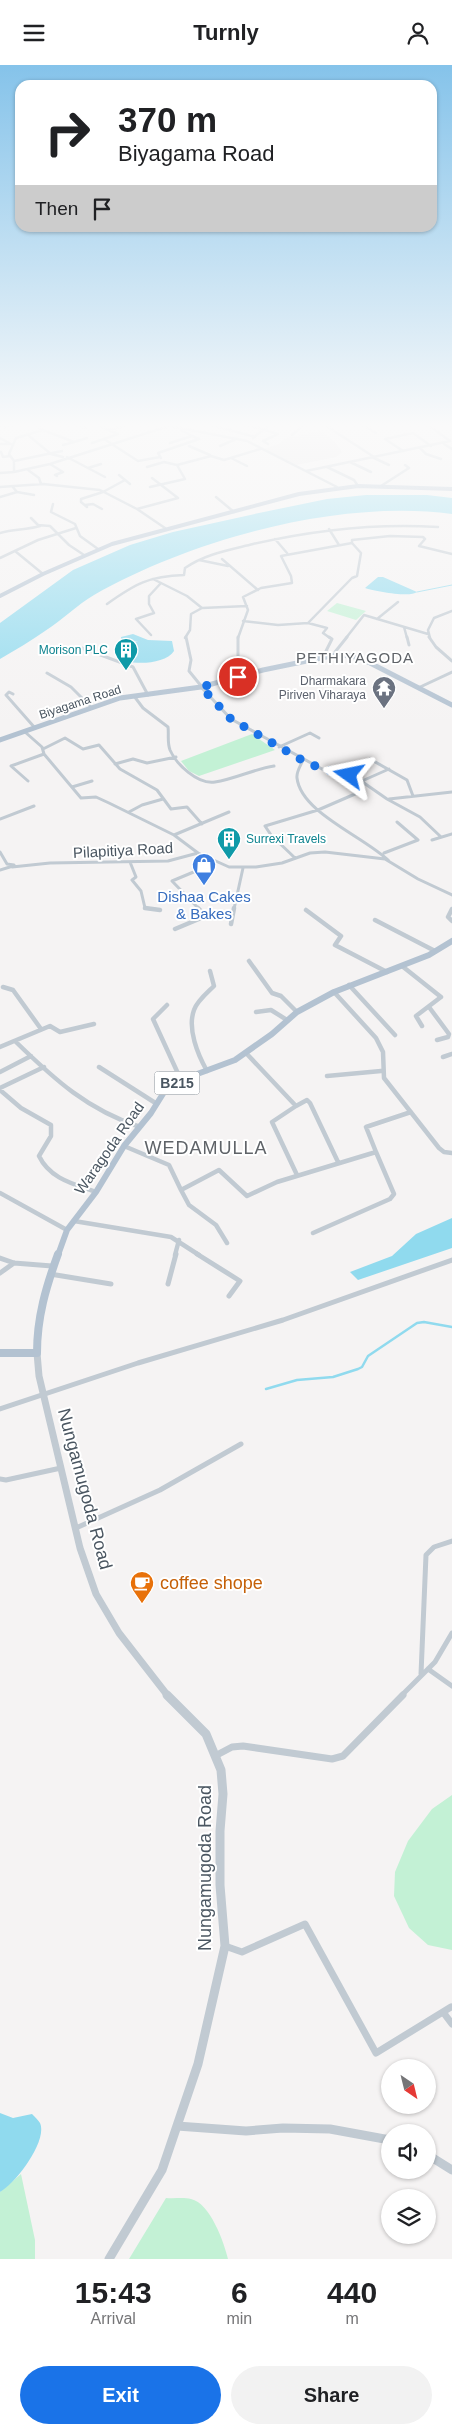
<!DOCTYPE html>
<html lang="en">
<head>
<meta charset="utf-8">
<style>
  body { margin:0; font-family:Helvetica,sans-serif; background:#f2f2f2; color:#202124; height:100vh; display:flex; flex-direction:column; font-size:19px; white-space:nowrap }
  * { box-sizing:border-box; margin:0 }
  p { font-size:16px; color:#757577 }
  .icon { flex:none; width:28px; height:28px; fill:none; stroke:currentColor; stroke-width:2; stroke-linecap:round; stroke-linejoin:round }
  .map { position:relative; height:2194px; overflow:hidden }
  .details { display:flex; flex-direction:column; background:#fff; flex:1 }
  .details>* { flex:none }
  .guide { position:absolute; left:15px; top:15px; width:422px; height:152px; border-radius:15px; box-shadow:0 1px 4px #0004; background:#fff; color:#202124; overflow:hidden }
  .needle { width:32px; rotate:145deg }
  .controls { position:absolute; left:381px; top:1994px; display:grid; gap:10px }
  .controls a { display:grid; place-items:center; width:55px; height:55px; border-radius:50%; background:#fff; box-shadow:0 1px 4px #0004; font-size:25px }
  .pin { position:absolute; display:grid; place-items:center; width:42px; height:42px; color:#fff; margin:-21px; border:2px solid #fff; border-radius:50%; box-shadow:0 1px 5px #0007 }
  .me { position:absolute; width:55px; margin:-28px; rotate:282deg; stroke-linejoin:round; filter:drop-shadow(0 0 4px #0008) }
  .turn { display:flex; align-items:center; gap:18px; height:105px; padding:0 20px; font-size:22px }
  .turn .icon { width:65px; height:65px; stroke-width:2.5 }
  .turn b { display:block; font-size:35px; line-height:42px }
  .then { display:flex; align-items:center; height:48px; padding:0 20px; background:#0003; gap:10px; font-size:19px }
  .eta { display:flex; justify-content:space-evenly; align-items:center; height:85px; text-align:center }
  .eta b { font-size:30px; font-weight:700; line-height:35px }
  .action { display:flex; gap:10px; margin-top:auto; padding:10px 20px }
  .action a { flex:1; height:58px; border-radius:30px; background:#1a73e8; color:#fff; font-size:20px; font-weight:700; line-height:58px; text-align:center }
  .action a+a { background:#f2f2f2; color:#202124 }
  header { display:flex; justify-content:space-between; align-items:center; height:65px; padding:0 20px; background:#fff; font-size:22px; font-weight:700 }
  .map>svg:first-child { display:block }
</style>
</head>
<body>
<header><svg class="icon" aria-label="menu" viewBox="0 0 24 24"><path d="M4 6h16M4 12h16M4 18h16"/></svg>Turnly<svg class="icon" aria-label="person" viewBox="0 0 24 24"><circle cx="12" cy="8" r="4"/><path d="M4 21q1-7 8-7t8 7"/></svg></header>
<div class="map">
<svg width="452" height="2194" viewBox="0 0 452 2194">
  <rect width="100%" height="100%" fill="#f5f3f3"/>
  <!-- education -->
  <path fill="#e6e4e5" d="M321 366 335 377 342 387 336 392 296 400 264 384 279 379 286 373Z"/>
  <!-- green -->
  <path fill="#c3f1d5" d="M337 538 366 546 356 555 327 546Z
    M252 669 275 685 199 711 189 706 181 696Z
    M452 1730V1885L428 1880 409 1863 394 1831 395 1807 408 1776 432 1744Z
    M21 2109 35 2175V2194H0V2127Z
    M166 2133C174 2134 183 2132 191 2134 210 2138 224 2177 228 2194H129Z"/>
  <!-- water -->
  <path fill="#90daee" d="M366 430H427L452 433V449C339 434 193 474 94 530 77 540 62 555 45 566 31 576 15 585 0 594V558L73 505 130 480 173 467 259 448 327 434Z
    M378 512H383L417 527C410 533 375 526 365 523Z
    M133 569 148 575 172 576 174 586C166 598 140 600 126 596L114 583 138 576 129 577 121 574V572Z
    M452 1153V1183L358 1215 350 1207 392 1191 416 1169Z
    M0 2048 13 2053 32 2049C35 2052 38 2055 40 2058 48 2076 15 2119 0 2127Z"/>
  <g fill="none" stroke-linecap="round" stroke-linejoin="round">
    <!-- stream-far1 -->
    <path stroke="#90daee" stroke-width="1" d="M417 527 452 520"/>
    <!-- stream -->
    <path stroke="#90daee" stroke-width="2.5" d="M266 1324 297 1315 333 1312 358 1304 362 1302 368 1291 417 1258 424 1257 452 1262"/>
    <!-- minor-far4 -->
    <path stroke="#c1cad2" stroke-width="2.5" d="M0 360 4 362 13 360
      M40 360 39 363 43 365 16 373 9 389 14 396V407L50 399
      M78 360 86 363
      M165 360 247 376 337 422
      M212 360 255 372
      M249 360 278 369 263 376 268 379
      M325 360 374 392
      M362 360 376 368
      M43 365 74 377 63 380
      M110 365 127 360
      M28 370 51 389 63 392
      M292 370 304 360
      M0 373 11 379H0
      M253 373 269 360
      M104 374 138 396 160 392
      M74 377 87 373
      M92 378 118 369 99 361
      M170 378 192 371 181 365
      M444 379 452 384
      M189 381 210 390
      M220 381 236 374
      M420 383 426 389 441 394
      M403 386 385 374 413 368 431 381
      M1 387 3 392 10 391
      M67 392 105 412
      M372 392 389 400
      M161 393 158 388 199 374 192 371
      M231 393 247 401
      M14 396 62 386
      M350 397 371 407
      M147 402 164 397 177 400 211 391 224 395 260 384
      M327 402 354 415 358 421
      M88 403 101 399
      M28 405 39 413 41 419
      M306 406 450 376 428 360
      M0 408 14 407
      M119 410 130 419
      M57 411 55 410 63 407 50 399 169 361
      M381 421 409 403 405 400
      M0 422 43 419 100 425 137 444 165 463
      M150 422 185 414 177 400
      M17 427 34 430
      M0 432 17 427 12 421
      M216 432 234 447
      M53 439 51 447 75 459 80 471 98 484
      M85 440 93 439 102 444
      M87 442 81 437V434L103 427 125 415
      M137 444 178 433 152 413
      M31 453 38 460 50 461 69 480 84 490
      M329 464 339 480
      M0 468C14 464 26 465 40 461
      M275 474 287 488
      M15 486 43 509
      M0 493 38 475 76 463
      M222 494 258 525
      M199 495 228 501
      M153 514 187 531 202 543 247 541
      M107 539C135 519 149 511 184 510L185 503C205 489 229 485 253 479 314 465 375 458 438 462
      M377 554 398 537
      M243 556 278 560 308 558 327 563 323 568 330 573
      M308 558 352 513 357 511 361 488 352 478V475L390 471 423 472 425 474 419 481 452 489
      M404 562 407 573
      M151 570 136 554 154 548 149 539V531L161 518
      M185 573 190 565 191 549 202 543
      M238 573 248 545 243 532 261 523 292 518 291 511 281 491 352 478
      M346 573 364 550 428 569
      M430 573 428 565 434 553 452 546"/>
    <!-- minor-far3 -->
    <path stroke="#c1cad2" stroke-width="3" d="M186 572 191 595 189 606 202 622
      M238 572V595L250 609
      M329 572 332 574 326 586 333 590
      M407 572 409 580
      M429 572 436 582 452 596
      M79 582 133 602 148 630
      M336 590 335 587 347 572
      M47 608 71 622 91 642
      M201 622 231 654 322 704 354 711 387 734 420 752 440 771
      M418 623 452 607
      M13 629 9 627 6 630 35 663
      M134 631 143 643 168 662C169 670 167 677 170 685 176 699 198 720 215 717 235 714 254 704 274 701
      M25 667 42 682 44 689 81 733 96 732 109 738 174 770 198 788
      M279 682 310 668 319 673
      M43 684 65 673 83 684 99 680 120 704 157 725 171 744 187 742 202 759
      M303 695C301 700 296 707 297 713 301 748 365 772 389 796
      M367 696 370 694 407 715 413 731
      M115 699 133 694 147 698 176 692
      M28 716 11 701 44 689
      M362 716 389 704
      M72 722 92 716
      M389 734 452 727
      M129 747 142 740 163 734
      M0 754 34 741
      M397 757 418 775
      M174 770 229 747
      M432 775 452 769
      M0 787 7 799 14 800 12 802 50 798 168 796 198 788 229 802H256L282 798 310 788 325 787 385 794 418 814 452 830
      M384 788 418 775
      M295 793 271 770 265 761 318 745 355 729
      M130 797 136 812 132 815 141 826 145 843 153 844
      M0 805 13 801
      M199 844 172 816 196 806 212 794
      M234 844 243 803"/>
    <!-- minor-far2 -->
    <path stroke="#c1cad2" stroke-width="4.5" d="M145 843 160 845
      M452 844 448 852 452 856
      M306 845 341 871 335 880 387 907
      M375 855 435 886
      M231 859 234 843
      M175 864 206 851 198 843
      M249 896 272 928 281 931 297 947
      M402 901 441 932 416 951 422 961
      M349 920 395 970
      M3 922 13 925 41 964
      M334 927 376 973 383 987 384 1013 439 1083 444 1087 452 1088
      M167 940 153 954 181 1015
      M429 942 449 969 448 972 437 975
      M256 947 271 945 287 955
      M16 977C55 1015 88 1045 140 1062
      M0 982 50 961 60 967 94 959
      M246 988 296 1041 307 1035 310 1038 338 1097
      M443 992 452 989
      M99 1002 157 1039
      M207 1006C198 990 187 964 194 945 197 936 207 928 214 921L210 906
      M0 1007 31 991
      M327 1011 381 1006
      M0 1023 44 1002
      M0 1025 21 1043 51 1060V1071L39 1091C50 1114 74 1119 96 1127
      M296 1041 272 1057 297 1110
      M124 1081 169 1100 181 1125 219 1105 247 1131 277 1117 376 1087 366 1062 411 1047
      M181 1125 189 1140 216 1160 227 1178
      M0 1128 67 1165
      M74 1156 171 1172 199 1190
      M313 1168 390 1134 394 1129 376 1087
      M175 1190 179 1175"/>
    <!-- minor-far1 -->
    <path stroke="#c1cad2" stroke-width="5" d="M197 1189 240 1216 229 1231
      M0 1193 14 1198 52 1201
      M0 1208 14 1198
      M50 1209 111 1219
      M168 1219 176 1189
      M0 1344 138 1298 283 1255 452 1195
      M0 1414 6 1415 61 1403
      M76 1463 160 1425 241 1379
      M428 1604 452 1621
      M421 1609 426 1490 434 1482 452 1476
      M401 1631 435 1597 452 1568"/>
    <!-- minor -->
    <path stroke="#c1cad2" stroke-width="7" d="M215 1691 232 1682 243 1681 332 1694 343 1691 403 1630
      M225 1881 242 1887 305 1859 376 1988 451 1942
      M443 1947 452 1959"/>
    <!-- tertiary-far1 -->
    <path stroke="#c1cad2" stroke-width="7" d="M37 1288 39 1311 80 1483 96 1529 119 1568 168 1631"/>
    <!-- tertiary -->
    <path stroke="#c1cad2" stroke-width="9" d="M177 2061 246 2066 283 2063 330 2064 390 2075
      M428 2090 452 2105
      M109 2194 162 2105 198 1999 225 1881 220 1820V1766L223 1729 221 1705 206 1669 167 1630"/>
    <!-- primary-far3 -->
    <path stroke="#b3c2d1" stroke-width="4" d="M0 531 43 509 112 479 299 429 358 421 452 424"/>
    <!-- primary-far2 -->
    <path stroke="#b3c2d1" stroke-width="5" d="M0 675 120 633 201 622 263 605 336 590 352 591 370 598 452 640"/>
    <!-- primary-far1 -->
    <path stroke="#b3c2d1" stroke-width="6" d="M58 1190 67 1165 96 1127 124 1081 151 1048 166 1024 181 1015 235 995 272 969 297 947 334 927 429 890 452 876"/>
    <!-- primary -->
    <path stroke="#b3c2d1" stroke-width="8" d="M0 1288H37C37 1252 46 1222 58 1189"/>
  </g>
  <!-- sky -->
  <linearGradient id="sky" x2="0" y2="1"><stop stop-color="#85c3ea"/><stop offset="0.54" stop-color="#fafafa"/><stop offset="1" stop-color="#fafafa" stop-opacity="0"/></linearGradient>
  <rect width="452" height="667" fill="url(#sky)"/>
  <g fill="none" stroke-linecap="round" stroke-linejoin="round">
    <!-- route -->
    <path stroke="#1a73e8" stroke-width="9" stroke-dasharray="0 16.2" d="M238 612 201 622 231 654 302 695 322 704 349 710"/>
  </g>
  <!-- icons -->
  <defs>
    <g id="building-pin" transform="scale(1.25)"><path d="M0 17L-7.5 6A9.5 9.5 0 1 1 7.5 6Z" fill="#0f9aa8" stroke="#fff"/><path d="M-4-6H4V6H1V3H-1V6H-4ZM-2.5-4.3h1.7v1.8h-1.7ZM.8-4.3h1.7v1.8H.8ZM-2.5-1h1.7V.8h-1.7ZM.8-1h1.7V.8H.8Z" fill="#fff"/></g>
    <g id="temple-pin" transform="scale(1.25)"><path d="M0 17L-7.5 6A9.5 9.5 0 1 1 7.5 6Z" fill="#6b7280" stroke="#fff"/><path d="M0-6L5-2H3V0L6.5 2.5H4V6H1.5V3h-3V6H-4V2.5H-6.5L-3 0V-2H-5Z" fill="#fff"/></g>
    <g id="shop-pin" transform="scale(1.25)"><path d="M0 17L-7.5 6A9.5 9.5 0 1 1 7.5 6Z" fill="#3f7fe0" stroke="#fff"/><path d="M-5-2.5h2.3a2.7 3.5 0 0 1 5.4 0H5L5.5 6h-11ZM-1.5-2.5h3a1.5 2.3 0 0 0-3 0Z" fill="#fff"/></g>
    <g id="cafe-pin" transform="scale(1.25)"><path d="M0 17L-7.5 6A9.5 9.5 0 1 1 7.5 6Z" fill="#e8710a" stroke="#fff"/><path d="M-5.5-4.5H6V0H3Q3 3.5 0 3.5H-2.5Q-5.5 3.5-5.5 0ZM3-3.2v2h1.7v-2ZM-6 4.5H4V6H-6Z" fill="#fff"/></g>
  </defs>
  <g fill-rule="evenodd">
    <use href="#building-pin" x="126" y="585"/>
    <use href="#temple-pin" x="384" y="623"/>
    <use href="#building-pin" x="229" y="774"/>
    <use href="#shop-pin" x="204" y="800"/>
    <use href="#cafe-pin" x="142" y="1518"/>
  </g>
  <g text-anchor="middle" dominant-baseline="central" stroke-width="4" stroke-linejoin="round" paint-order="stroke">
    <!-- far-culture labels -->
    <g font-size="12" fill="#0d838f" stroke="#fff" text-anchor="end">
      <text x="108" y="585">Morison PLC</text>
      <text x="246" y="774" text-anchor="start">Surrexi Travels</text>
    </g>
    <!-- far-worship labels -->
    <g font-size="12" fill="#5b616d" stroke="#fff" text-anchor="end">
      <text x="366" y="616">Dharmakara<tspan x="366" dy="14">Piriven Viharaya</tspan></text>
    </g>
    <!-- far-street labels -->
    <g font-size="12" fill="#4a5661" stroke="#fff">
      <text transform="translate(80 637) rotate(-18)">Biyagama Road</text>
    </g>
    <!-- shield labels -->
    <rect fill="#fff" stroke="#808990" stroke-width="1" x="154.5" y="1006.5" width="45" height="23" rx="4"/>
    <g font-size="14" font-weight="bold" fill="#4a5661">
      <text x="177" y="1018">B215</text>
    </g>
    <!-- far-quarter labels -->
    <g font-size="15" letter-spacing="1" fill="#5f6368" stroke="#fff">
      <text x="355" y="592">PETHIYAGODA</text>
    </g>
    <!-- street labels -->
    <g font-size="15" fill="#4a5661" stroke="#fff">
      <text transform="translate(123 785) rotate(-3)">Pilapitiya Road</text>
      <text transform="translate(109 1083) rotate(-55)">Waragoda Road</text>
    </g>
    <!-- shop labels -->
    <g font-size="15" fill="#366cbe" stroke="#fff">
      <text x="204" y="831">Dishaa Cakes<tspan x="204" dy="17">&amp; Bakes</tspan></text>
    </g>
    <!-- quarter labels -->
    <g font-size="18" letter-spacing="1" fill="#5f6368" stroke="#fff">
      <text x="206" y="1083">WEDAMULLA</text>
    </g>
    <!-- near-street labels -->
    <g font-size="18" fill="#4a5661" stroke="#fff">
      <text transform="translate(85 1424) rotate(75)">Nungamugoda Road</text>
      <text transform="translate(205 1803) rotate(-90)">Nungamugoda Road</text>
    </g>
    <!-- near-food labels -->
    <g font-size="18" fill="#c56008" stroke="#fff" text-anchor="start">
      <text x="160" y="1518">coffee shope</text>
    </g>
  </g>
</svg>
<div class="controls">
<a><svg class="needle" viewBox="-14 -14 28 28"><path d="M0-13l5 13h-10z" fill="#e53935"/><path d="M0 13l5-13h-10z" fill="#757577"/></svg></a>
<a><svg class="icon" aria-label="sound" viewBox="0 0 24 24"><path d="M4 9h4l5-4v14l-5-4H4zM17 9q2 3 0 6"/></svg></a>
<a><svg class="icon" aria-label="layers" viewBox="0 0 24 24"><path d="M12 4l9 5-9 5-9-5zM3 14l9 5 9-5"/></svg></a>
</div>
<div class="pin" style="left:238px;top:612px;background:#d93025"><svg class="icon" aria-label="arrive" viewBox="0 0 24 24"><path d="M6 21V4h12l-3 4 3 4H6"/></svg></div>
<svg class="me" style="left:349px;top:710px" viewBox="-20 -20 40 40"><path d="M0-17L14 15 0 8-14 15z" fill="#1a73e8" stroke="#fff" stroke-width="4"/></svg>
<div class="guide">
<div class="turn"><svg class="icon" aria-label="right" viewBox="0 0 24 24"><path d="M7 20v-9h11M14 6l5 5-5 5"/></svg><div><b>370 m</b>Biyagama Road</div></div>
<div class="then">Then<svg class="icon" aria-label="arrive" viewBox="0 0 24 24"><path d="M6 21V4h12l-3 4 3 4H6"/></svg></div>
</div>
</div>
<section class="details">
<div class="eta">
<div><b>15:43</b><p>Arrival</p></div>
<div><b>6</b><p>min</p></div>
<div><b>440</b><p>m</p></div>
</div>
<div class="action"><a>Exit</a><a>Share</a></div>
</section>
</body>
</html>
